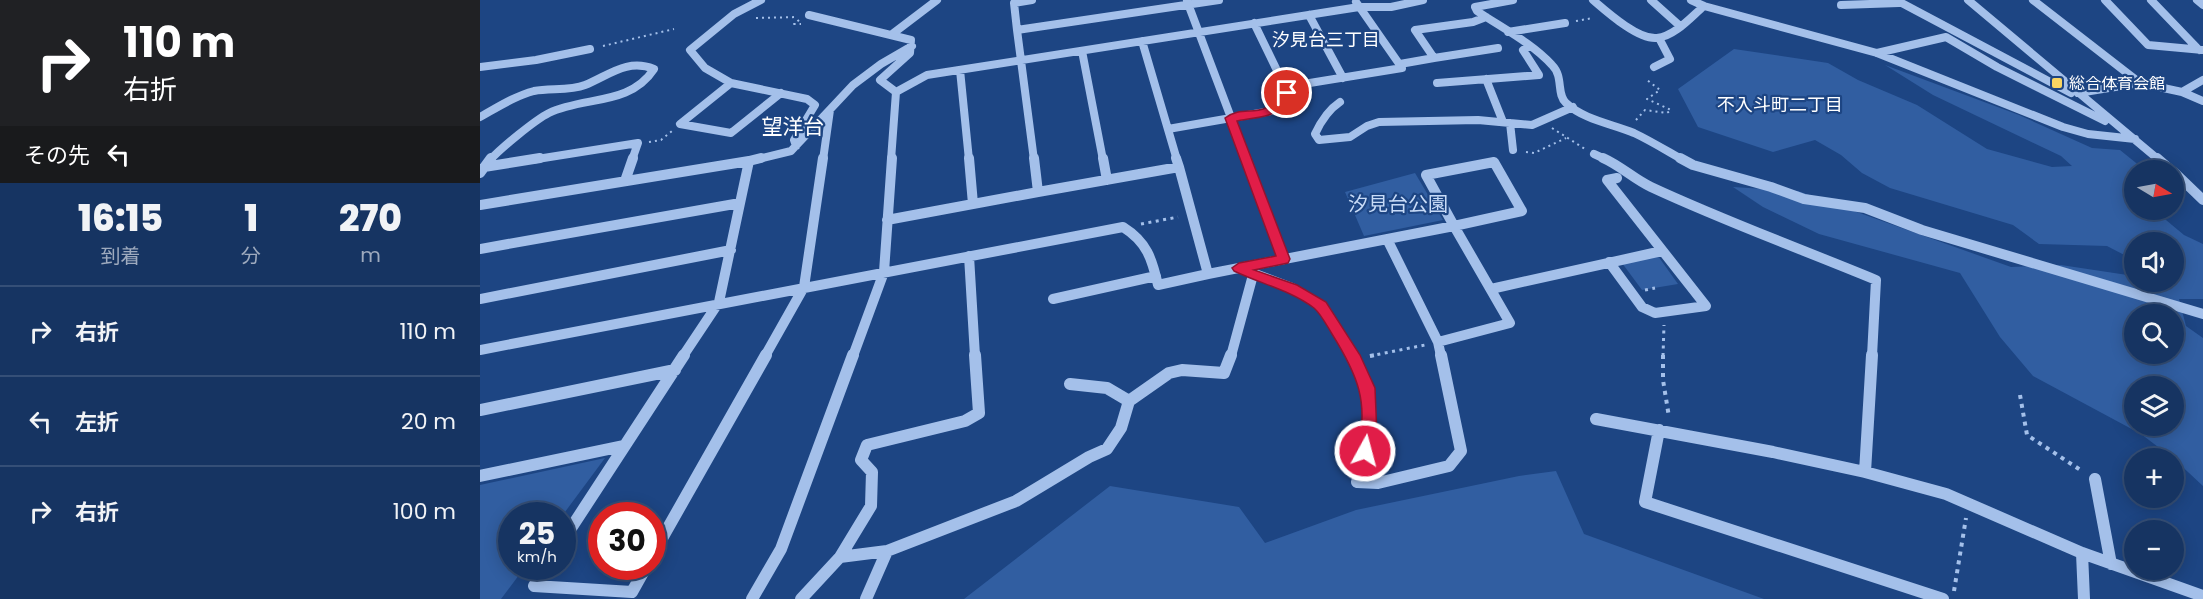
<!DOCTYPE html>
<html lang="ja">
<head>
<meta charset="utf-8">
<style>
  body { margin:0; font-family:Poppins,"Noto Sans JP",sans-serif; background:#1f3c68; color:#f1f3f6; height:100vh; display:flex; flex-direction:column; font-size:22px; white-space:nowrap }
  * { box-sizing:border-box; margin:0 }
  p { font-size:20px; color:#9eaabe }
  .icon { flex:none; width:33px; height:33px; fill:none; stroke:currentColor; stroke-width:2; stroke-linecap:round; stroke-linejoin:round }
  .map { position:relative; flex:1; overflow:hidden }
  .drawer { display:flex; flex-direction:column; background:#163462; width:480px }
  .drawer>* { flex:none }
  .hud { background:#202124; color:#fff; overflow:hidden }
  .needle { width:39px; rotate:100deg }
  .buttons { position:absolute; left:1644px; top:160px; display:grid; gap:12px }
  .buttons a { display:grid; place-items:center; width:60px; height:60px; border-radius:50%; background:#163462; box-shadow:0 3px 15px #0003,0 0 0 2px #354f77; font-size:30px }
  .speed { position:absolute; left:18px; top:502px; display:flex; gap:12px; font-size:30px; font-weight:700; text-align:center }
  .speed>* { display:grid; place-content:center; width:78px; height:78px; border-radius:50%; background:#163462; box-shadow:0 3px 15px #0003,0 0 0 2px #354f77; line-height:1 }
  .speed small { font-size:15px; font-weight:400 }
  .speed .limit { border:9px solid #d22; background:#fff; color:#111 }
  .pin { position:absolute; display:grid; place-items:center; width:51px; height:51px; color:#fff; margin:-26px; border:3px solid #fff; border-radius:50%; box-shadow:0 2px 6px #0007 }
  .me { position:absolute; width:66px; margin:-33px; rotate:7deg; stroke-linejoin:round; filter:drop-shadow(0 0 4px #0008) }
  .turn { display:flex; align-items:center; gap:21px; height:126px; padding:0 24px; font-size:27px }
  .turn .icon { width:78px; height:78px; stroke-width:2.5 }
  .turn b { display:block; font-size:42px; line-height:51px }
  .then { display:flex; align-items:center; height:57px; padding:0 24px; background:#0003; gap:12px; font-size:22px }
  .eta { display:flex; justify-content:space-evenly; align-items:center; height:102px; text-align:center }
  .eta b { font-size:36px; font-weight:800; line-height:42px }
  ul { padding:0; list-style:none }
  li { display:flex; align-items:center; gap:18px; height:90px; padding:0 24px; border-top:2px solid #354f77 }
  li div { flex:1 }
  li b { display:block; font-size:22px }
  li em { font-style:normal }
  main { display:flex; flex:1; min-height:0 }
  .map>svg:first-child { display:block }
</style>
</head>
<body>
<main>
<section class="drawer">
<div class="hud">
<div class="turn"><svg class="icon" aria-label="right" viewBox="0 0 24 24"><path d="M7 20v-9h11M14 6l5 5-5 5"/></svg><div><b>110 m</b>右折</div></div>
<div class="then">その先<svg class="icon" aria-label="left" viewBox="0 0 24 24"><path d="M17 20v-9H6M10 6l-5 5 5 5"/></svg></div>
</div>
<div class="eta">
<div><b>16:15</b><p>到着</p></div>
<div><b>1</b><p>分</p></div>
<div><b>270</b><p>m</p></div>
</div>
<ul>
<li><svg class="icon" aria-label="right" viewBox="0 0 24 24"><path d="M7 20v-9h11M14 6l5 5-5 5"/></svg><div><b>右折</b></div><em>110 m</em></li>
<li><svg class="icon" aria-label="left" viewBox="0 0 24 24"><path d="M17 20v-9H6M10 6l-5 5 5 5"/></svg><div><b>左折</b></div><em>20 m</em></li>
<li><svg class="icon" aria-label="right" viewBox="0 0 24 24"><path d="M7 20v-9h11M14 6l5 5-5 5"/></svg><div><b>右折</b></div><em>100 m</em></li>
</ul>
</section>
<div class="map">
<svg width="1723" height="599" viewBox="0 0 1723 599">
  <rect width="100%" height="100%" fill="#1d4583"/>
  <!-- green -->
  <path fill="#315ea1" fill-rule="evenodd" d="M1254 49 1348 63 1378 80 1437 105 1507 149 1572 167 1592 166 1581 156 1453 95 1405 65 1539 115 1612 148 1640 150 1666 171H1654V210H1674L1704 235 1723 244V299H1699L1706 326 1723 338V486L1694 459 1661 434 1553 376 1520 337 1480 273 1339 234 1283 207 1253 187 1318 191 1531 267 1581 265 1654 276V282H1694V243H1654V260L1627 246 1559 244 1533 225 1410 188 1382 173 1361 155 1335 140 1293 152 1218 127 1198 89ZM1654 315H1694V354H1654ZM1654 387H1694V426H1654Z
    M935 173 963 220 884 236 865 192Z
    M1178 256 1198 284 1162 290 1142 263Z
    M125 458 82 516H32V567H45L21 599H0V485Z
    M1076 471 1104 534 1284 599H484L630 486 759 507 785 543 876 510 1039 476Z"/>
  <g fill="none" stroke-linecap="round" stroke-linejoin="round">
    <!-- path-far2 -->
    <path stroke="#a4c0ea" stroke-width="2" stroke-dasharray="2 4" stroke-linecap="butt" d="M276 18 318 17
      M319 20 314 24H321
      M1096 21 1113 18
      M123 46 194 29
      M1156 120 1165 110 1187 113 1191 110 1167 99 1180 90 1167 80
      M1072 128 1105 149
      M169 142 181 140 192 131
      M1046 152 1054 153 1086 138"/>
    <!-- path-far1 -->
    <path stroke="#a4c0ea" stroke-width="3" stroke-dasharray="3 4.5" stroke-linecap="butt" d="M661 224 698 217
      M1165 290 1175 288
      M890 356 945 345
      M1183 356 1184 325"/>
    <!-- path -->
    <path stroke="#a4c0ea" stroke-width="4" stroke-dasharray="4 5" stroke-linecap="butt" d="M1183 355V380L1189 417
      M890 356 896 355
      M1540 395 1547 435 1602 471
      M1474 591 1486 518"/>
    <!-- minor-far2 -->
    <path stroke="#a4c0ea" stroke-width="8" d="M281 0 254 14 210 50 225 68 251 83 327 99 335 105 314 140 316 146
      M1033 0 995 7 997 11C1022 28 1052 43 1072 65 1084 77 1076 94 1086 103 1104 120 1133 124 1154 133 1171 141 1187 151 1203 160
      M1113 0C1127 12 1158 40 1177 38 1195 36 1211 17 1224 6L1211 0
      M1171 0 1200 26
      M1416 0 1591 93
      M1488 0 1679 160
      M1553 0 1660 83
      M1625 0 1668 45 1723 50
      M1671 0 1719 50
      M1717 0 1723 5
      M707 1 767 160
      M1361 5 1419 3
      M1224 6 1397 53 1583 127 1608 134 1655 139
      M329 15 431 40 430 53 400 80 416 92
      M829 15 863 78
      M774 23 805 87 922 68 876 2
      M537 30 534 3 552 0
      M1028 32 1085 23
      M411 35 457 0
      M662 41 697 160
      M602 51 623 160
      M1397 53 1466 37 1517 67 1625 121
      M954 58 1018 48
      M920 64 954 58 935 30 993 22 1006 17
      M0 67 56 60 110 49
      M1174 67 1190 59 1179 38
      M480 70 489 160
      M1006 79 1023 122
      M251 83 200 124 251 133 301 93
      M957 83 1059 75 1043 50 1049 46
      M1702 92 1723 101
      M1598 93 1660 83 1702 92 1723 80
      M860 102C848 110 841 121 835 134L839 140 870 137 887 126 899 122 998 120 1052 125 1093 107
      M0 117C18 107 35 96 54 91 70 88 90 91 105 85 128 76 147 58 174 69 150 106 104 96 69 113 55 120 21 148 10 160
      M1030 123 1033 150
      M688 129 791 111 801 104 807 93 805 87
      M1114 154 1127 160
      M51 160 158 143 152 160
      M274 160 311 151 373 85 401 64 432 46
      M343 160 350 110
      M411 160 416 92 447 75 879 7H911L943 0
      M554 160 537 30 739 0"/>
    <!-- minor-far1 -->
    <path stroke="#a4c0ea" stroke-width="10" d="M489 158 493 204
      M554 158 558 192 699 167 696 158
      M623 158 627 180
      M766 158 804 259
      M1123 158C1141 166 1154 179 1171 187 1244 221 1321 249 1396 280L1392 356
      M1200 158 1213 165 1291 187 1324 199 1385 208 1442 230 1723 314
      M1677 158 1692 171
      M269 161 281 158
      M1014 162 1042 211 974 226 946 175Z
      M4 167 60 158
      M699 167 728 274 974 226 1030 323 958 342
      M1694 172 1723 200
      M0 173 11 158
      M145 181 153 158
      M0 205 269 161 239 302 203 356
      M407 220 558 192
      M907 239 958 342 961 356
      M0 249 260 203
      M489 256 495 356
      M1129 262 1162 307 1175 313 1226 306 1127 180 1137 178
      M759 268 812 288 841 306 873 356
      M1011 289 1182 251
      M0 299 251 250
      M573 299 676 276
      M0 350 643 227C667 242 672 259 678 285L728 274
      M285 356 324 287 343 158
      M373 356 404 272 412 158
      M751 356 773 275"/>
    <!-- minor -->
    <path stroke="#a4c0ea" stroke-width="12" d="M872 355C899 396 889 438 877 482L898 483 969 466 981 451 961 355
      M590 384 627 388 649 401
      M0 410 195 370
      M1116 419 1293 452 1385 472 1466 494 1602 553 1723 596
      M1179 430 1165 502 1463 599
      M1385 472 1392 355
      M0 476 143 446
      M1615 479 1631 564
      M82 542 204 355
      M1602 553 1604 599
      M172 556 286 355
      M360 557 407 551 536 501 609 457 627 449 641 428 649 401 689 373 702 370 744 373 751 355
      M66 567 54 586 152 592 166 567
      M272 599 301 549 373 355
      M321 599 360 557 391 506 392 472 381 460 387 445 485 421 499 413 495 355
      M386 599 407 551"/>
  </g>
  <!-- route -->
  <path fill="#e11d48" stroke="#92132f" stroke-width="1.5" d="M807 89 813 93C796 120 786 115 757 121L810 259 808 263 774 270 817 285 846 302 880 355 895 388 897 436 891 456 885 458 880 456 877 451C890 403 877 374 852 334 847 326 841 314 834 308 810 290 781 284 754 271L752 268 759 263 796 256 745 118C766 102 782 124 804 90Z"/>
  <!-- markers -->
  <rect fill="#f9d562" stroke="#1d4583" stroke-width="2" x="1571" y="77" width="12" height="12" rx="3"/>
  <g text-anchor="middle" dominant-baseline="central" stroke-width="4.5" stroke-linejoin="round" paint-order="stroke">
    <!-- far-poi labels -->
    <g font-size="16" fill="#fff" stroke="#1d4583" text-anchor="start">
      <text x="1589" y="83">総合体育会館</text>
    </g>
    <!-- far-neighbourhood labels -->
    <g font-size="18" fill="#fff" stroke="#1d4583">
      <text x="846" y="39">汐見台三丁目</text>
      <text x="1300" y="104">不入斗町二丁目</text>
    </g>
    <!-- park labels -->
    <g font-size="20" fill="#c8dbf7" stroke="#1d4583">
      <text x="918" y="204">汐見台公園</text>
    </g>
    <!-- neighbourhood labels -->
    <g font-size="21" fill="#fff" stroke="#1d4583">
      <text x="313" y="126">望洋台</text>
    </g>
  </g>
</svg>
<div class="buttons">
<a><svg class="needle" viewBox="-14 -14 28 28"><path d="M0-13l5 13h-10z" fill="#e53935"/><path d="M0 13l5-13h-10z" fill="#9eaabe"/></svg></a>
<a><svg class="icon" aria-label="sound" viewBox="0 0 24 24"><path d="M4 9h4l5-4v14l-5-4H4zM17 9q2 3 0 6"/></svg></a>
<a><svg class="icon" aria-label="search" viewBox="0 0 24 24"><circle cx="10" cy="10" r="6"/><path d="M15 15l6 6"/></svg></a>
<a><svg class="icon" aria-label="layers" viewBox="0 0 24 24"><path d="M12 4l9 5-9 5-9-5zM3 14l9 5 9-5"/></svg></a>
<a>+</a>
<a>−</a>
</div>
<div class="speed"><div>25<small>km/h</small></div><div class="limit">30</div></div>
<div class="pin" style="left:807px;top:93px;background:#d93025"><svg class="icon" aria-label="arrive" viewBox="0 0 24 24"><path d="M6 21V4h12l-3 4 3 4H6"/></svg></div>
<svg class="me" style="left:885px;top:451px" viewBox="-20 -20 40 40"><circle r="17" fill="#e11d48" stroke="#fff" stroke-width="3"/><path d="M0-11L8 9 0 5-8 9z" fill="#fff"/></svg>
</div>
</main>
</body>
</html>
